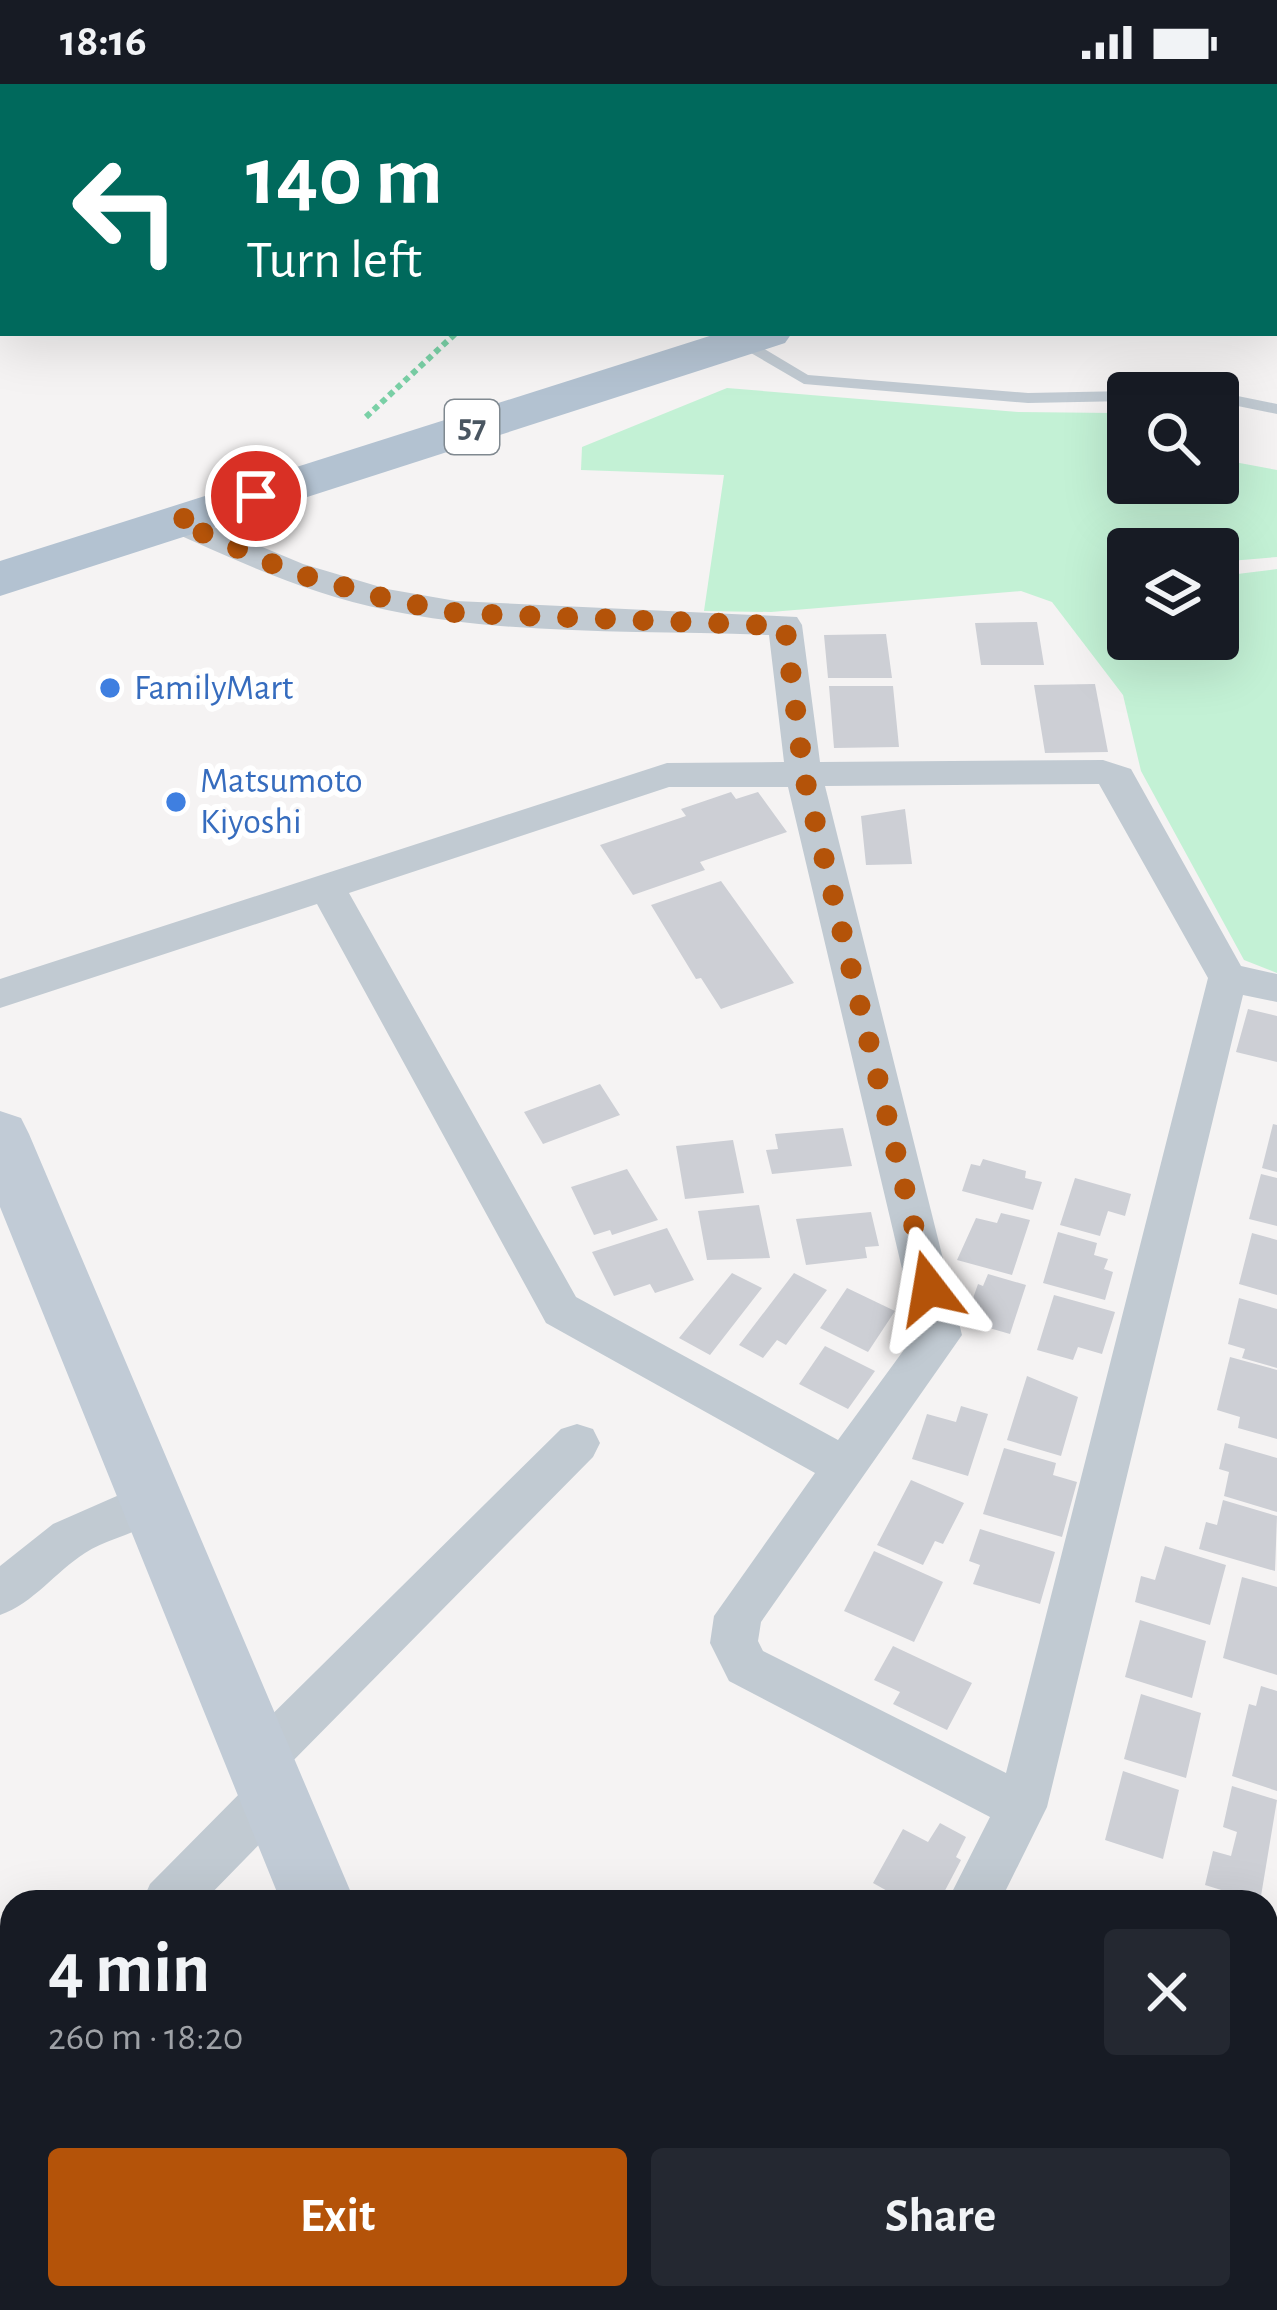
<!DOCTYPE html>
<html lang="en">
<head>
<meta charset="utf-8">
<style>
  body { margin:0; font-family:"Alegreya Sans",sans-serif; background:#242831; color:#f1f3f6; height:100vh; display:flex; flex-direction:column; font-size:45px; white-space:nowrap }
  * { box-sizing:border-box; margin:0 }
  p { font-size:39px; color:#9ea1a6 }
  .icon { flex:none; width:66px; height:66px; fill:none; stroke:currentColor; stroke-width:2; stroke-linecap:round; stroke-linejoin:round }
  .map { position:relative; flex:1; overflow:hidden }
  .side { position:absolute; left:0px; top:1806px; width:1278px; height:420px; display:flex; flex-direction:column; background:#171b24; border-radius:36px 36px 0 0; box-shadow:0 12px 48px #0002 }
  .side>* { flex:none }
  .top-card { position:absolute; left:0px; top:0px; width:1278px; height:252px; box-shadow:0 12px 48px #0002; background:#00695c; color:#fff; overflow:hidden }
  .buttons { position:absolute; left:1107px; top:288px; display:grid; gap:24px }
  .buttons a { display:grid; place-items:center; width:132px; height:132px; border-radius:12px; background:#171b24; box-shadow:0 12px 48px #0002; font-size:60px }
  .pin { position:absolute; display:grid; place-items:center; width:102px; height:102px; color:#fff; margin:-51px; border:6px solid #fff; border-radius:50%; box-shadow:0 3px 12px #0007 }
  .me { position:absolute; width:132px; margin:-66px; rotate:346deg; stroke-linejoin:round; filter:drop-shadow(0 0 9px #0008) }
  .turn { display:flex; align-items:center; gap:42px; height:252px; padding:0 48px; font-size:54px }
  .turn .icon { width:156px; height:156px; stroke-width:2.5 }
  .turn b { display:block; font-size:84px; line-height:102px }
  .round { display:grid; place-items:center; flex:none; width:126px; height:126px; border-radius:12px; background:#242831 }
  .summary { display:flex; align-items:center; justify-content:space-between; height:204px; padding:0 48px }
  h1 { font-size:72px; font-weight:700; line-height:90px }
  .button { display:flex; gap:24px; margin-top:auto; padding:24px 48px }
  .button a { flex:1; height:138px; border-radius:12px; background:#b45309; color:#fff; font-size:48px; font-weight:700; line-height:138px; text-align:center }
  .button a+a { background:#242831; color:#f1f3f6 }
  .status { display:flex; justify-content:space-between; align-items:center; height:84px; padding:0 60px; background:#171b24; direction:ltr }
  .status svg { height:33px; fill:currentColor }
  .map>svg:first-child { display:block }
</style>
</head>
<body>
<div class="status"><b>18:16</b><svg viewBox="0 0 49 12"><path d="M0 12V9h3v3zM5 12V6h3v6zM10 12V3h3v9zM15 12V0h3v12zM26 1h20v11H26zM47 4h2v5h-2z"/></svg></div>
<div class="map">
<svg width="1277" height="2226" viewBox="0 0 1277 2226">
  <rect width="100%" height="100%" fill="#f5f3f3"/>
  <!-- green -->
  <path fill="#c3f1d5" d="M727 304 1018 328 1114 329 1128 352V399H1218V375L1277 386V473L1218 478V465H1128V555H1218V488L1221 492 1277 485V889L1244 876 1141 687 1123 611 1052 518 1021 507 771 528 704 527 724 391 581 386 582 363Z"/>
  <!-- building -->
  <path fill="#cdcfd5" d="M1037 538 1044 581H981L975 539Z
    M886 550 892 594H828L824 551Z
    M1095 600 1108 668 1045 669 1034 601Z
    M829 602H893L899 663 834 664Z
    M731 708 736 715 758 708 787 748 700 778 705 786 633 811 600 761 686 732 681 725Z
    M905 725 912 780 866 781 861 732Z
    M721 797 794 899 721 925 701 894 696 895 651 821Z
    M1248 925 1277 932V978L1236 968Z
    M600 1000 620 1031 543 1060 524 1028Z
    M1273 1040 1277 1041V1088L1262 1084Z
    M843 1044 852 1082 772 1090 766 1066 778 1065 775 1050Z
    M733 1056 744 1109 685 1115 676 1062Z
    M983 1075 1026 1087 1025 1094 1042 1098 1033 1126 962 1107 971 1080 980 1082Z
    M627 1085 658 1136 612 1151 610 1146 594 1151 571 1103Z
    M1261 1090 1277 1094V1142L1249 1135Z
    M1075 1094 1131 1110 1125 1132 1108 1127 1100 1152 1060 1141Z
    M759 1121 770 1174 707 1176 698 1127Z
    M871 1128 879 1162 865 1163 867 1174 806 1181 796 1135Z
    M1001 1129 1030 1136 1012 1191 957 1176 976 1134 997 1139Z
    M667 1144 694 1196 655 1209 650 1200 614 1212 592 1168Z
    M1058 1148 1097 1159 1094 1171 1108 1175 1104 1185 1113 1188 1105 1216 1043 1199Z
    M1252 1149 1277 1156V1211L1239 1200Z
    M732 1189 762 1204 710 1271 679 1254Z
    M794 1189 827 1206 786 1261 777 1256 763 1274 739 1261Z
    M988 1190 1026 1201 1010 1250 965 1237 978 1200 983 1202Z
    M847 1204 895 1227 868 1268 820 1244Z
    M1054 1211 1115 1228 1102 1270 1078 1263 1073 1276 1037 1266Z
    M1239 1214 1277 1225V1284L1242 1274 1245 1265 1228 1260Z
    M825 1262 875 1287 848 1325 799 1300Z
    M1230 1273 1277 1286V1355L1238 1344 1240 1333 1217 1326Z
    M1027 1292 1078 1313 1061 1372 1007 1356Z
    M961 1322 988 1330 968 1392 912 1375 927 1330 956 1338Z
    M1225 1359 1277 1374V1428L1224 1412 1229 1388 1219 1385Z
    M1004 1364 1056 1379 1053 1391 1077 1398 1062 1453 983 1430Z
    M911 1396 964 1419 943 1460 935 1457 923 1481 877 1461Z
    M1223 1416 1277 1432 1275 1487 1199 1465 1206 1438 1217 1441Z
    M980 1445 1055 1468 1040 1520 973 1500 980 1481 969 1477Z
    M1165 1462 1226 1481 1210 1541 1135 1518 1141 1492 1155 1496Z
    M874 1467 943 1498 914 1558 844 1527Z
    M1242 1493 1277 1503V1591L1223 1574Z
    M1140 1536 1206 1557 1192 1614 1125 1593Z
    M893 1562 972 1599 947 1646 893 1620 900 1608 874 1596Z
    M1261 1602 1277 1607V1707L1232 1692 1249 1620 1256 1622Z
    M1141 1610 1201 1629 1186 1694 1124 1675Z
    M1123 1687 1179 1706 1163 1775 1105 1756Z
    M1232 1702 1277 1716 1260 1818 1205 1801 1213 1767 1231 1772 1237 1748 1223 1743Z
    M940 1739 966 1753 956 1773 961 1776 939 1818H907L873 1799 903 1745 928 1758Z
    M1266 1849 1277 1855V1942L1266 1936Z
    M229 2214H282L287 2222 282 2226H223L232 2219Z
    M304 2214H357L342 2226H312Z"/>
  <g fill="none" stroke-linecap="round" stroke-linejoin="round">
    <!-- path -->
    <path stroke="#7ad0a6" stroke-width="6" stroke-dasharray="6 4.5" stroke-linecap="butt" d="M366 333 456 249"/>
    <!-- lane -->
    <path fill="#c1cad2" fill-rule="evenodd" d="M748 250 753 252 761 263 808 291 1028 309 1128 307 1134 309H1128V317L1028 319 804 300 751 269 740 255Z
      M1218 308 1277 320V330L1218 318V309H1215Z"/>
    <!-- street -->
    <path fill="#c1cad2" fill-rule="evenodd" d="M1182 0H1213L1215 3H1185Z
      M1275 47H1277V64H1275Z
      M176 427 303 480 387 505 456 517 797 533 802 541 820 678 1103 676 1131 685 1241 882 1277 890V918L1243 911 1047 1723 1000 1818H947L990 1733 729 1597 710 1559 714 1532 815 1389 546 1239 317 820 0 924V895L667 679 784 678 769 551C643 546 510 552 387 526 308 510 237 477 164 444L160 437ZM1099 700 1208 894 1006 1689 763 1567 758 1557 761 1538 962 1251 825 702ZM669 703H788L917 1248 838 1356 576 1213 349 809Z
      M577 1340 593 1345 600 1359 593 1373 281 1689 292 1693 299 1710 292 1727 203 1818H142L150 1800 253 1696 242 1692 235 1676 242 1660 561 1345Z
      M151 1397 167 1403 174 1417C159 1447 112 1451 85 1469 55 1488 34 1519 0 1531V1482L53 1440Z
      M12 1950V2011L0 2016V1955Z
      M1277 2009V2073L1266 2077V2013Z
      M0 2187 12 2192V2214H37L42 2226H0Z
      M999 2214H1070L1075 2226H1004Z
      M1138 2214H1195L1190 2226H1133Z"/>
    <!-- secondary -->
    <path fill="#c1cbd6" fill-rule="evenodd" d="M0 1027 21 1034 29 1050 355 1818H281L0 1123Z
      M476 2214H560L565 2226H481Z"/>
    <!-- primary -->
    <path fill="#b3c2d1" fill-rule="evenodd" d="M719 249H792L785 259 0 512V477Z"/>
  </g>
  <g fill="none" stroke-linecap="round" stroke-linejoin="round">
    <!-- route -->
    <path stroke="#b45309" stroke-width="21" stroke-dasharray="0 37.8" d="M256 412 176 437 291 488 384 514 457 529 785 542 804 692 929 1204"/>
  </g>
  <!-- markers -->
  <g fill="#3f7fe0" stroke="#fff" stroke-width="4.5">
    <circle cx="110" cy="604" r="12"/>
    <circle cx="176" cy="718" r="12"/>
  </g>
  <g text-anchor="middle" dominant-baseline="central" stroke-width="12" stroke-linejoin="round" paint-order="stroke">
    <!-- shield labels -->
    <rect fill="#fff" stroke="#808990" stroke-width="3" x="445" y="316" width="54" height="54" rx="9"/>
    <g font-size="33" font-weight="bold" fill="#4a5661">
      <text x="472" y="343">57</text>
    </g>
    <!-- shop labels -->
    <g font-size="36" fill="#366cbe" stroke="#fff" text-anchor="start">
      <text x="134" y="604">FamilyMart</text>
      <text x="200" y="697">Matsumoto<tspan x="200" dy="41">Kiyoshi</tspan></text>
    </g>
  </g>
</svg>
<div class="buttons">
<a><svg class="icon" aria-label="search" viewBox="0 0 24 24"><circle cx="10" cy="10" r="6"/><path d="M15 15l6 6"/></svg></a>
<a><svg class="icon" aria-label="layers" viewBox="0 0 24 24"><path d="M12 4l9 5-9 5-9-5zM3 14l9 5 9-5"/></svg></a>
</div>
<div class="pin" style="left:256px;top:412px;background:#d93025"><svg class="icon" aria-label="arrive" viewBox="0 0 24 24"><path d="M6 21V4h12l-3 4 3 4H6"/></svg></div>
<svg class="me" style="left:929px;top:1204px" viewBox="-20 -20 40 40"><path d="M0-17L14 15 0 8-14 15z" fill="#b45309" stroke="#fff" stroke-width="4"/></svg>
<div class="top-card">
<div class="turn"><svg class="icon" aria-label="left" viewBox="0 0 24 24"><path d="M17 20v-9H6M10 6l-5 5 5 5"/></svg><div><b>140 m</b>Turn left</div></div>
</div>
<section class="side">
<div class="summary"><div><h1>4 min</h1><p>260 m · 18:20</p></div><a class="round"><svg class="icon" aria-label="close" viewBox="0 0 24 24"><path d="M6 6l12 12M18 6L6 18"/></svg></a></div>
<div class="button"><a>Exit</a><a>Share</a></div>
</section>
</div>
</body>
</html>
